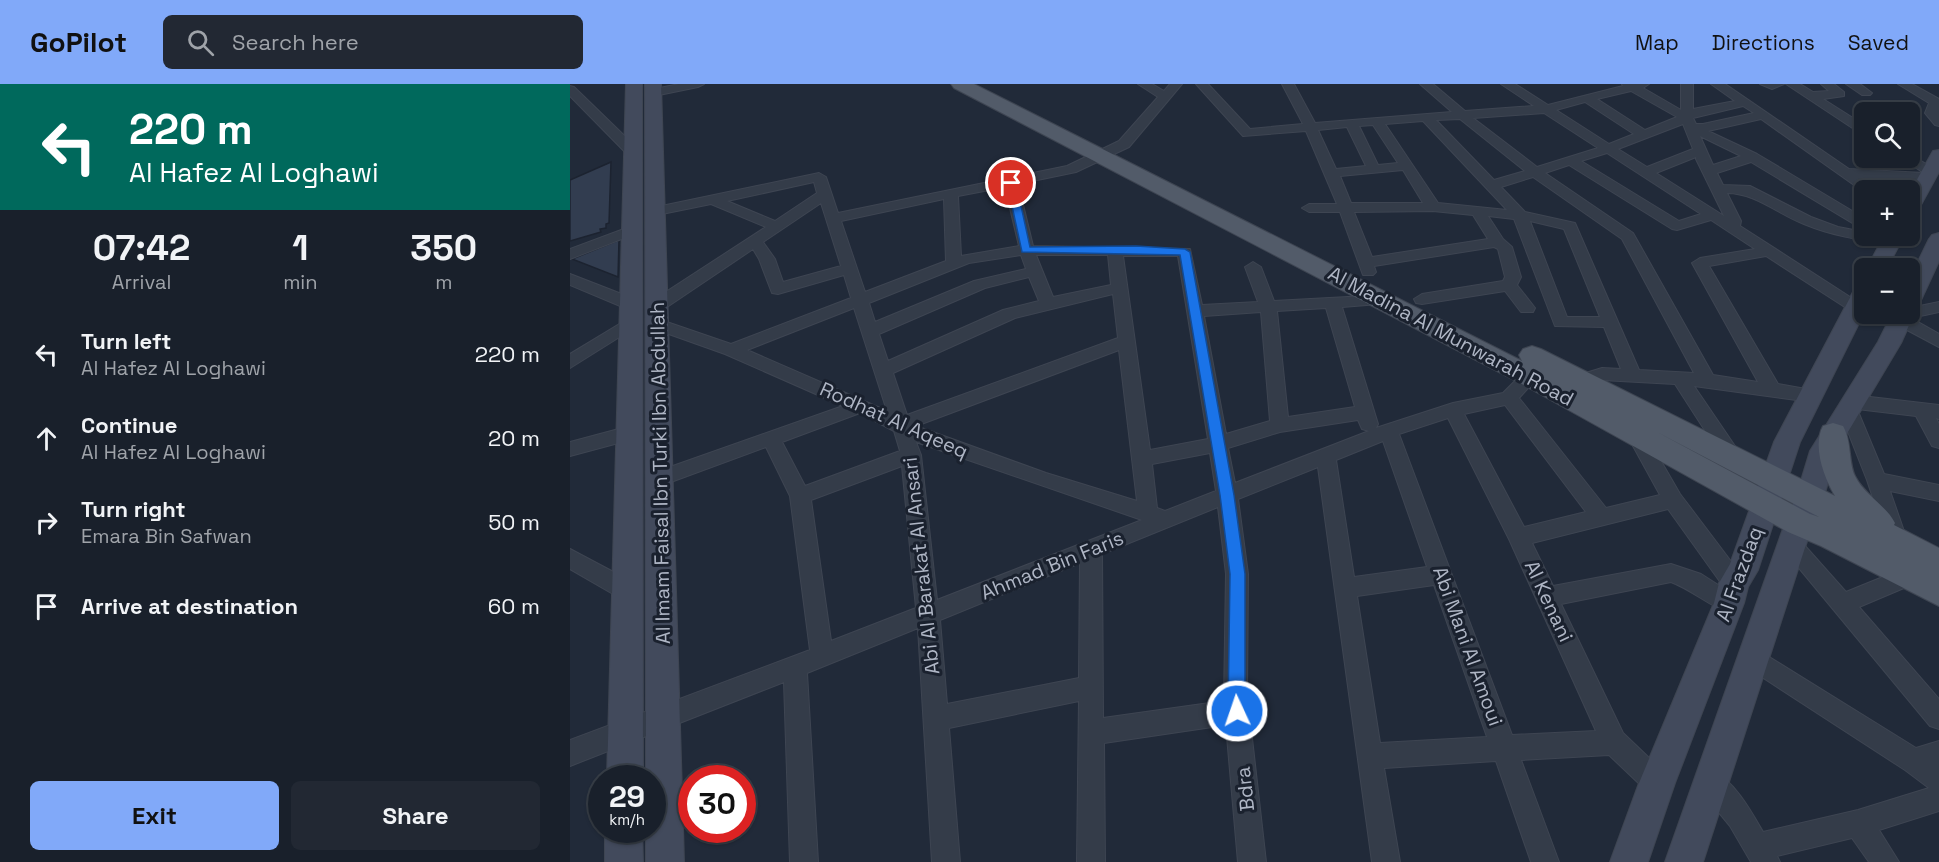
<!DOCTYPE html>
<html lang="en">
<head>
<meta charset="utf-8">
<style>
  body { margin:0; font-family:"Space Grotesk",sans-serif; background:#222833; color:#f1f3f6; height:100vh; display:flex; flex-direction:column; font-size:22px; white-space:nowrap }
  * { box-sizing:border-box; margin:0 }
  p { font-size:20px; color:#9fa3a9 }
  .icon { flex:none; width:33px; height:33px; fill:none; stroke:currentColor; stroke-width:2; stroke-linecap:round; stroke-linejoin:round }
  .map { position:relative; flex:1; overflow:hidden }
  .panel { display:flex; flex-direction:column; background:#19202b; width:570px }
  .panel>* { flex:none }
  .guide { background:#00695c; color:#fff; overflow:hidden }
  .controls { position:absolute; left:1284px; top:18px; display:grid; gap:12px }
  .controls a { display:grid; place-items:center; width:66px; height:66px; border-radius:9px; background:#19202b; box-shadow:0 2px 4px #0004,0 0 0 2px #373e47; font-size:30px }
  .speed { position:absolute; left:18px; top:681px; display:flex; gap:12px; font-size:30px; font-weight:700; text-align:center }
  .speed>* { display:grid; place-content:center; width:78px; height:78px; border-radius:50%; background:#19202b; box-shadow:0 2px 4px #0004,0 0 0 2px #373e47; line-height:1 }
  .speed small { font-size:15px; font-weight:400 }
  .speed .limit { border:9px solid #d22; background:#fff; color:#111 }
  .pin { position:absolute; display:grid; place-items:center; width:51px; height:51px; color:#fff; margin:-26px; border:3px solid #fff; border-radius:50%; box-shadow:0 2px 6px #0007 }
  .me { position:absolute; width:66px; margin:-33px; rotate:357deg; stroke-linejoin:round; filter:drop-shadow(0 0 4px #0008) }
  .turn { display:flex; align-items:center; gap:21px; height:126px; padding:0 30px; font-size:27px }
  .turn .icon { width:78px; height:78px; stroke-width:2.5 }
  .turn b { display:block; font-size:42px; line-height:51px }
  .eta { display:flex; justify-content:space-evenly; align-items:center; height:102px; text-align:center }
  .eta b { font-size:36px; font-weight:600; line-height:42px }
  .primary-button { display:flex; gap:12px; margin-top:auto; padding:12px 30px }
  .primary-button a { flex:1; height:69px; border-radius:9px; background:#81a9f9; color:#111; font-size:24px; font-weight:600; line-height:69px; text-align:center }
  .primary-button a+a { background:#222833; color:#f1f3f6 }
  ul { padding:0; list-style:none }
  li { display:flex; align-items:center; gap:18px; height:84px; padding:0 30px }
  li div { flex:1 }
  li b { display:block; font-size:22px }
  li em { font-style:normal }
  header { display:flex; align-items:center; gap:36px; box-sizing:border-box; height:84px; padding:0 30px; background:#81a9f9; color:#111 }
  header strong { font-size:28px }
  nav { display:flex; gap:33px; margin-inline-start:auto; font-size:21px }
  .search { width:420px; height:54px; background:#222833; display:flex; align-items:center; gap:15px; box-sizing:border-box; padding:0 21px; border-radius:9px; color:#9fa3a9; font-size:22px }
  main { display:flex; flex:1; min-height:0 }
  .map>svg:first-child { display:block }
</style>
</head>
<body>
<header>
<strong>GoPilot</strong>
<div class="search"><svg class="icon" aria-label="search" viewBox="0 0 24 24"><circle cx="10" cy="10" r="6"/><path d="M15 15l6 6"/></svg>Search here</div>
<nav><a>Map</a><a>Directions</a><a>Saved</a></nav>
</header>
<main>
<section class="panel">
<div class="guide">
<div class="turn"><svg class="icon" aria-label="left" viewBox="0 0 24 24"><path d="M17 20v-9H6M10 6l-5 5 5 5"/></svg><div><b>220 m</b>Al Hafez Al Loghawi</div></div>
</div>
<div class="eta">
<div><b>07:42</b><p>Arrival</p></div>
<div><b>1</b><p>min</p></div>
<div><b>350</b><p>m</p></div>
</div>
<ul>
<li><svg class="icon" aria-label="left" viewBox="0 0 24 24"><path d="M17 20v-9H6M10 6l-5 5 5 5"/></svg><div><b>Turn left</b><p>Al Hafez Al Loghawi</p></div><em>220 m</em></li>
<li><svg class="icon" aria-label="ahead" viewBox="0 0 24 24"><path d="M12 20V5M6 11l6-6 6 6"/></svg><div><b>Continue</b><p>Al Hafez Al Loghawi</p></div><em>20 m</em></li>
<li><svg class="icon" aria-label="right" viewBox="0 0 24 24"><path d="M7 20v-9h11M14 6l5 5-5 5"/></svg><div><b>Turn right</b><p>Emara Bin Safwan</p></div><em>50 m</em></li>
<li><svg class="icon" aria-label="arrive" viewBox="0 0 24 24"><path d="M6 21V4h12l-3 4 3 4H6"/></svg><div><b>Arrive at destination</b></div><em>60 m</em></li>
</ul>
<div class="primary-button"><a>Exit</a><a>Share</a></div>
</section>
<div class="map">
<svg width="1369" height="778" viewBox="0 0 1369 778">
  <rect width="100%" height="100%" fill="#212a39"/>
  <!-- building -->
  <path fill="#323d50" stroke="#1c2330" stroke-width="1.5" d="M41 78 39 139 36 140V144L30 145 31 148 0 157V96Z
    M49 156 48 193 2 175Z"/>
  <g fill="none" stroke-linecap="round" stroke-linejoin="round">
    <!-- street casing -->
    <g stroke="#3e4552" stroke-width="2">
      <path id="street" d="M109 0H134L128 3 84 12 78 8 80 6Z
        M568 0H582L594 7 600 0H612L559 63 506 88 448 100 463 162 620 165 632 221 688 218 675 183 683 178 691 183 704 217 815 211 817 215 809 220 772 223 808 340 806 344 883 319 933 309 954 288 960 286 966 288 969 292 949 314 1036 424 1090 411 1057 351 1059 346 1066 344 1073 346 1110 410 1172 492 1175 499 1172 506 1164 509 1157 506 1167 512 1170 519 1167 526 1159 529C1138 521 1122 506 1101 498L991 520 1053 649 1096 690 1100 699 1096 708 1087 712 1078 708 1039 671 951 676 989 778H961L926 677 814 684 830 778H802L748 383 668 415 678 490 677 610 696 778H668L656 641 534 659 535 778H507L509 617 379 644 390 778H362L348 544 237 589 248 778H220L214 598 0 682V656L240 566 220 412 196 363 90 402 83 399 80 394 83 389 273 322 155 270 82 244 80 240 82 236 88 235 161 260 281 214 274 191 208 210 202 209 189 175 183 165 94 225H82L80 221 82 217 196 143 141 120 87 131 80 127 82 124 249 89 256 93 268 129 497 82 549 57 588 13ZM244 98 247 109 205 137 157 117ZM435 103 449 162 391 172 388 112ZM374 115 376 177 295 208 271 137ZM251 119 271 182 213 198 205 175 193 158ZM451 171 456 185 404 197 305 238 299 219 399 179ZM466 171H538L541 201 483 213ZM553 172H608L638 355 580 366ZM459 193 469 217 433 226 318 277 309 250 415 204ZM543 210 548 254 337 331 323 289 445 234ZM284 224 317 327 177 266ZM756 224 785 323 718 333 707 227ZM691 228 700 337 656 350 634 232ZM549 266 567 417 476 389 346 342ZM935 321 1016 428 954 443 894 330ZM290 329 324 347 330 367 235 402 212 358ZM878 334 939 455 1026 647 942 651 829 350ZM788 336 792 345 799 347 665 399 658 364 710 348ZM813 357 857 483 784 493 766 376ZM346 358 572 436 367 516 351 371ZM640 369 646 407 595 427 587 424 582 380ZM332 382 346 524 261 557 241 416ZM648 423 656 490 654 617 533 634 532 470ZM1098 425 1156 506 1131 490 1101 480 983 502 962 459ZM510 479 509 594 377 620 370 536ZM864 501 917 653 810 659 787 512Z
        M626 0H638L680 45 733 40 712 0H724L745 39 882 28 850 0H863L895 27 964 22 931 0H945L978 21 1053 2 1052 0H1079L1073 4 1111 26V0H1123V25L1165 17 1141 0H1155L1279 85 1354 89 1331 74H1340V70L1367 87 1362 90 1364 93 1362 96 1357 97 1292 94 1307 106H1294V108L1191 35 1138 47 1187 70 1294 134V144L1289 143 1181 78 1147 89 1153 101 1180 102 1241 133 1268 143 1294 148V152H1315L1326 154 1328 157 1321 161C1291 156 1263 152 1234 140 1208 130 1185 109 1157 109L1171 137 1170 142 1294 222 1293 227H1281L1196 172 1139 182 1208 300 1247 307 1250 312 1247 317 1241 318 1124 302 1171 371 1168 376 1161 378 1154 376 1105 300 1032 296 1012 302 1006 300 1003 296 1006 292 1032 284 1051 285 1034 243 985 242 944 135 918 132 933 155 942 163 951 193 947 201 965 224 963 228H951L935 207 852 220 846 219 844 215 852 210 933 197 935 193 928 165 924 163 804 182 806 188 803 191H793L770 128H739L732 124 739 120H767L736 47 673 52ZM1061 7 1107 33 1075 46 1027 15ZM1015 18 1064 50 1039 60 986 26ZM1173 22 1184 29 1133 40H1126L1123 34ZM974 29 1028 64 967 83 903 34ZM890 35 955 87 924 96 866 36ZM853 37 937 126 868 119 815 40ZM1113 40 1123 65 1077 83 1048 65ZM803 41 828 79 808 81 789 42ZM777 43 796 82 766 85 748 46ZM1130 52 1171 72 1143 81ZM1037 69 1131 130 1109 137 1011 77ZM1126 73V75L1154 132 1086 89ZM999 81 1102 145 1107 146 1141 136 1185 165 1130 174 1122 179 1188 298 1143 291 1063 149 975 89ZM833 86 853 119H781L770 92ZM963 93 1052 155 1124 289 1069 286 1005 139 955 128 931 103ZM863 127 903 131 918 155 802 173 784 128ZM960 137 994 145 1030 233H997Z
        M1190 0H1214L1202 5Z
        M1216 0H1230L1243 8 1259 7 1251 0H1264L1274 8V12L1253 15 1294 41V50L1290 49Z
        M1276 0H1290L1302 9 1300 11H1292Z
        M1328 0H1342L1369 15V42L1365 41 1355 29 1359 19Z
        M0 2 4 3 69 66 70 69 69 72H59L0 12Z
        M62 142 67 143 69 146 67 149 0 175V165Z
        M0 190 67 216 69 220 67 224H55L0 201Z
        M1369 218V228L1341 234 1369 250V263L1324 239 1322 235 1324 231 1340 230V224Z
        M61 233 67 234 69 238 67 242 0 284V270Z
        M1283 311 1369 321V335L1366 334 1369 340V364L1362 362 1346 332 1287 325 1314 390 1369 401V417L1320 407 1336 453 1333 459 1326 462 1319 459 1316 453 1297 396 1269 325 1277 313Z
        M60 342 67 344 69 349 67 354 0 372V358Z
        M1221 451 1228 454 1276 508 1340 482 1348 484 1351 491 1348 498 1289 523 1369 615V645L1360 642 1214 466 1211 460 1214 454Z
        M0 465 66 500 69 507 66 514 58 517 50 514 0 485Z
        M1183 563 1346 664 1369 657V727L1309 746 1329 778H1299L1282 754 1207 772 1210 778H1181L1160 742 1132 708 1128 699 1132 690 1141 686C1164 696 1181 727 1193 748L1288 726 1359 704 1335 686 1175 582 1171 574 1175 566Z"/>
    </g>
    <!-- secondary casing -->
    <g stroke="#3e4552" stroke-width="2">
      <path id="secondary" d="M56 0H72L73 694H37Z
        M75 0H91L114 778H76V746H82V694H76Z
        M1369 66V88L1347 128 1340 130V108L1363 67Z
        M1369 149V177L1351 216 1348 221 1340 223V194L1359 155 1362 151Z
        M1314 152H1334L1317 184H1297Z
        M1294 201V229L1230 358 1188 486 1178 503 1174 519 1105 699 1078 778H1040L1069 699 1144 519 1149 499 1160 480 1204 358 1283 208 1286 203Z
        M1340 224 1344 230 1331 259 1266 368 1254 413 1243 439 1133 778H1095L1215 439 1226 413 1240 367 1308 258 1322 230H1340Z
        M35 746H72L73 778H35Z"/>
    </g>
    <!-- primary casing -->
    <g stroke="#3e4552" stroke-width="2">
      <path id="primary" d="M381 0H404L952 277 949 271 953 265 962 262 971 265 1265 412C1254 394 1242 362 1253 342L1263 339 1273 342C1282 358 1278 377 1285 392 1294 411 1316 421 1325 439L1324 441 1369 464V522L1251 462 1218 448 950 299 384 4ZM1087 348 1249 433 1240 430Z"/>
    </g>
    <!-- street -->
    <use href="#street" fill="#343c49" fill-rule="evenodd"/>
    <!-- secondary -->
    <use href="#secondary" fill="#424a5c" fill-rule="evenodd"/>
    <!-- primary -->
    <use href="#primary" fill="#525b69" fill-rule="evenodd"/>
  </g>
  <!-- route -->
  <path fill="#1a73e8" stroke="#114b97" stroke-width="1.5" d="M441 96 446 99 460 163 566 162 615 165 620 168 664 411 675 490V627L673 633 667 635 661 633 658 627 660 490 650 411 610 171 452 168 437 99Z"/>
  <g text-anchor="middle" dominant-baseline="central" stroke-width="6" stroke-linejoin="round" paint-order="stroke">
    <!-- street labels -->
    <g font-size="20" fill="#afb6c5" stroke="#1a212e">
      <text transform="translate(881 252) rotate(28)">Al Madina Al Munwarah Road</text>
      <text transform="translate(324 336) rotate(24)">Rodhat Al Aqeeq</text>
      <text transform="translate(90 389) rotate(-91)">Al Imam Faisal Ibn Turki Ibn Abdullah</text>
      <text transform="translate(482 481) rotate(-22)">Ahmad Bin Faris</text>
      <text transform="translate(351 482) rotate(-96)">Abi Al Barakat Al Ansari</text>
      <text transform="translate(1169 490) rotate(-70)">Al Frazdaq</text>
      <text transform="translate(979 517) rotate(65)">Al Kenani</text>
      <text transform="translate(898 562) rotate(70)">Abi Mani Al Amoui</text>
      <text transform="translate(675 705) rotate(-96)">Bdra</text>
    </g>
  </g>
</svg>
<div class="controls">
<a><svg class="icon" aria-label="search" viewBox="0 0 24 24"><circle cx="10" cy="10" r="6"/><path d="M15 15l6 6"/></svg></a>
<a>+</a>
<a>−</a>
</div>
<div class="speed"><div>29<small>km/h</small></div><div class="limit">30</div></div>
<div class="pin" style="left:441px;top:99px;background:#d93025"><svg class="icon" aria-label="arrive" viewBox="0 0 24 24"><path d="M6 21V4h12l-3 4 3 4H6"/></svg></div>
<svg class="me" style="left:667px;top:627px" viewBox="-20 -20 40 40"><circle r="17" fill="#1a73e8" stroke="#fff" stroke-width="3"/><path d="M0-11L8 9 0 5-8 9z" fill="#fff"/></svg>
</div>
</main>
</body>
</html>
